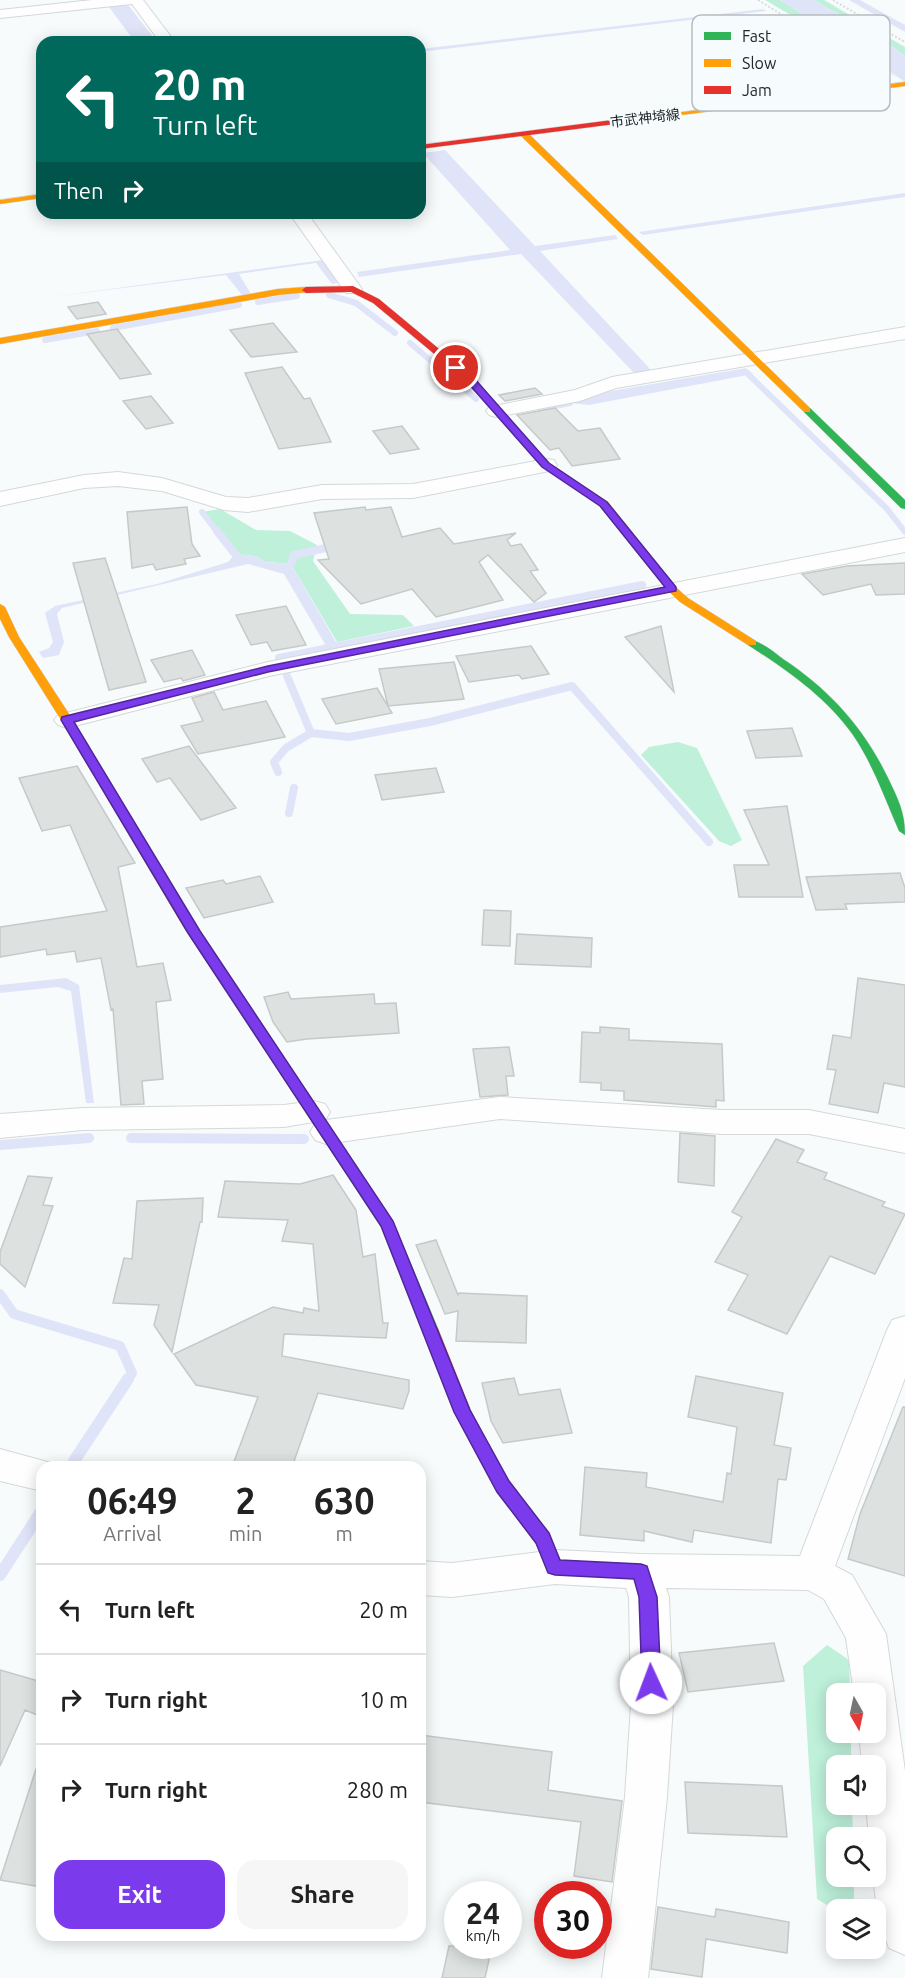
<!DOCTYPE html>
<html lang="en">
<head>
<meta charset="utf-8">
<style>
  body { margin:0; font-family:Ubuntu,"Noto Sans JP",sans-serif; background:#f6f6f6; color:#222; height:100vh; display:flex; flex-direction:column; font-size:22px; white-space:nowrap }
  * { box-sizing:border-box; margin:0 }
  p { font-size:20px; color:#767676 }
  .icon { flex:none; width:33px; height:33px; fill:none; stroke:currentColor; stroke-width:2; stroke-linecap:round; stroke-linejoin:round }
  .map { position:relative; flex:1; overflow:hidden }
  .panel { position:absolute; left:36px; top:1461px; width:390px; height:480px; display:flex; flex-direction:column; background:#fff; border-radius:18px; box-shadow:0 3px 15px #0003 }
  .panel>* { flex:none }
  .guide { position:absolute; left:36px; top:36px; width:390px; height:183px; border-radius:18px; box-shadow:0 3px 15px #0003; background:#00695c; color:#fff; overflow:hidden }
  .needle { width:39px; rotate:171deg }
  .controls { position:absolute; left:826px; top:1683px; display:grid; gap:12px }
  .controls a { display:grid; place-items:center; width:60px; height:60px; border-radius:12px; background:#fff; box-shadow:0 3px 15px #0003; font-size:30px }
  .speed { position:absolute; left:444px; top:1881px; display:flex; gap:12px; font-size:30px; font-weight:700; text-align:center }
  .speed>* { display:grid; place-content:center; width:78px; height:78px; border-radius:50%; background:#fff; box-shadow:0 3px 15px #0003; line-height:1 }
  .speed small { font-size:15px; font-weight:400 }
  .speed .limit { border:9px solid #d22; background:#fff; color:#111 }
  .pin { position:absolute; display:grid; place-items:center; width:51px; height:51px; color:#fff; margin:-26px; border:3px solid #fff; border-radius:50%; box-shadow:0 2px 6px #0007 }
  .me { position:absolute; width:66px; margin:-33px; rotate:358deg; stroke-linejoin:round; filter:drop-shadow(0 0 4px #0008) }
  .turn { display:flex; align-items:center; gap:21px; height:126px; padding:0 18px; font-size:27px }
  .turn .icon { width:78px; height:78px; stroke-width:2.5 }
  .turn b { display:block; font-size:42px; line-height:51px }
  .then { display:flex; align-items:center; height:57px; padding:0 18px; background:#0003; gap:12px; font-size:22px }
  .eta { display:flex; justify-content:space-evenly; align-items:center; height:102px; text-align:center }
  .eta b { font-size:36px; font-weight:700; line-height:42px }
  .cta { display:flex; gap:12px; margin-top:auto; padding:12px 18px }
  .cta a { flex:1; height:69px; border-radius:18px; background:#7c3aed; color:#fff; font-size:24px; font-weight:700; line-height:69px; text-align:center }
  .cta a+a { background:#f6f6f6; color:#222 }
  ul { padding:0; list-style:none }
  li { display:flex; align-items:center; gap:18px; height:90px; padding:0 18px; border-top:2px solid #e0e0e0 }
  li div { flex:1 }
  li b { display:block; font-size:22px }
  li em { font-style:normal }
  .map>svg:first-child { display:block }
</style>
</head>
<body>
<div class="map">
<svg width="905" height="1978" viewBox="0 0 905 1978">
  <rect width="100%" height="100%" fill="#f8fbfc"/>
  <!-- green -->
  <path fill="#bef0da" d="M765 0H780L839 36 898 78Z
    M814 0H824L905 47V56L890 45Z
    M220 509 256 530 290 531 317 545 313 561 350 614 403 615 414 626 337 642 291 564 266 562 255 556 235 554 202 512Z
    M678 742 697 748 742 840 731 846 719 841 641 755 649 747Z
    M827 1645 849 1660 850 1693 837 1694V1732L851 1733V1765L837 1766V1804L852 1805 853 1837 837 1838V1876L854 1877V1898L837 1911 817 1899 803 1666Z"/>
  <!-- water -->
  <path fill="#e0e4f9" d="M109 0 129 6 157 42H135L109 7Z
    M780 0H814L890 45 905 56V82L839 36Z
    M849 0H860L905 25V32Z
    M763 9 766 11 420 52V49Z
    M445 150 535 246 615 235 618 239 540 251 651 370 634 373 521 254 359 277 357 272 510 250 423 153Z
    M905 193V197L643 235 639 232Z
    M323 260 338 283 332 284 316 263 239 274 251 294 242 295 226 275 44 298Z
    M746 368 753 374 589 405 570 403 611 391Z
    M235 554 255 556 266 562 291 564 340 649 329 651 284 574 248 564 62 608 57 614 64 642 59 655 43 658 39 652 49 648 53 642 45 613 55 606 157 584 228 562Z
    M66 978 79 985 94 1103H86L71 991 58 987 0 993V985Z"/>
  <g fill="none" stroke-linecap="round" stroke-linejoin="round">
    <!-- stream-far3 -->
    <path stroke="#e0e4f9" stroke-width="6" d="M329 295 356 303 395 333
      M258 302 297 296
      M113 328 239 305
      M45 340 97 331
      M410 343 476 399
      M749 375 887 509 905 532
      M540 409 570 403
      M202 512 218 533"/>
    <!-- stream-far2 -->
    <path stroke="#e0e4f9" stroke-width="8" d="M217 531 235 554
      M291 564 294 555 335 546
      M279 658 642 585
      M311 733 349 737 430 722 572 686 709 842
      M278 772 274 762 286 748 311 733 287 676
      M289 813 294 788"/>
    <!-- stream-far1 -->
    <path stroke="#e0e4f9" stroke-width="10" d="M131 1138 304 1139
      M0 1145 89 1138
      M0 1294 14 1314 120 1346 132 1373 127 1381"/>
    <!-- stream -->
    <path stroke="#e0e4f9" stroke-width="12" d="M74 1461 128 1379
      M0 1575 42 1510"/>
  </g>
  <!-- building -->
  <path fill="#dde2e1" stroke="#c5c9c9" stroke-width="1.5" d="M98 302 106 314 77 319 68 307Z
    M273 323 297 352 251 357 230 330Z
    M117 329 151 374 120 379 87 334Z
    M282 367 304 399 310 398 331 442 279 449 245 373Z
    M535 388 542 394 505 401 499 395Z
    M151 396 173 423 146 429 123 401Z
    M555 408 578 431 600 428 620 459 572 466 559 448 550 450 517 415Z
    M402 426 419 449 390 454 373 431Z
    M187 507 192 544 200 556 184 559 186 564 156 570 153 564 132 568 127 512Z
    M365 507 366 510 391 507 402 537 440 528 454 544 516 533 507 540 511 546 521 544 538 570 530 571 546 593 534 602 488 555 479 562 503 600 436 617 412 589 361 604 318 560 329 559 314 513Z
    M105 558 146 682 109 690 73 563Z
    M905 563V594L876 595 871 584 823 595 802 574 847 566Z
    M286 606 306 645 272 651 267 642 251 645 236 615Z
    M661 626 674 692 625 637Z
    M531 646 549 674 522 679 519 675 469 682 456 656Z
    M192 650 205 675 183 681 181 678 164 682 151 660Z
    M454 662 464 699 388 706 379 669Z
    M377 688 392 713 336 724 322 699Z
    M214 692 223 710 266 701 285 737 198 754 181 726 203 721 192 698Z
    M792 728 802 756 756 758 747 731Z
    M189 746 236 808 201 820 170 778 157 782 142 759Z
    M77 766 135 863 118 867 137 967 163 963 171 1000 156 1002 163 1079 142 1081 144 1104 121 1105 113 1009 111 1010 101 958 77 962 75 951 47 955 46 949 0 957V927L107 911 70 825 42 831 19 778Z
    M436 768 444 792 382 800 375 775Z
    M787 806 803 897H739L734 865H769L744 810Z
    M900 873 905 888V902L845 904 847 909 816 910 806 877Z
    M260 876 273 902 204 918 186 888 223 880 226 884Z
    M484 910 511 911 510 946 482 945Z
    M517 934 592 938 591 967 515 964Z
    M858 978 905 985V1087L884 1083 878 1113 829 1104 836 1070 827 1069 833 1035 851 1038Z
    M288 992 291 999 374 994 375 1004 396 1003 399 1033 307 1039 287 1042 273 1022 264 997Z
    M600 1027 629 1029V1040L722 1044 724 1101 716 1100V1107L624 1100V1091L601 1090V1083L580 1082 582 1032 600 1033Z
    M509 1047 514 1076H506L508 1095 480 1097 473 1049Z
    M680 1133 715 1136 714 1186 678 1182Z
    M776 1139 804 1150 797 1162 827 1173 824 1179 885 1202 882 1206 905 1214 875 1274 830 1256 787 1334 728 1310 748 1275 715 1262 742 1217 732 1212Z
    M333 1175 356 1210 363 1257 375 1254 383 1323H388L386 1338 284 1334 282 1356 409 1380V1391L403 1409 318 1393 292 1467H232L258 1397 196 1385 174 1354 273 1307 303 1313 304 1308 319 1311 313 1244 282 1241 288 1220 218 1217 225 1181 300 1184Z
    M28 1176 52 1178 43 1205 53 1206 25 1287 0 1264V1252Z
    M203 1198 202 1222H200L172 1352 154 1325 159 1305 113 1303 124 1258 132 1259 137 1201Z
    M436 1240 458 1295 459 1293 527 1296 526 1343 456 1341 458 1311 445 1314 416 1245Z
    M696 1376 783 1393 774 1445 791 1448 786 1480 778 1479 771 1543 694 1530 692 1542 644 1531V1541L580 1535 585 1467 647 1473 646 1487 723 1502 727 1473 731 1474 737 1427 688 1417Z
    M514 1378 519 1395 560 1389 572 1433 503 1443 491 1421 482 1383Z
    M903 1407H905V1576L848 1559 860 1514Z
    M774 1643 784 1681 688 1692 679 1653Z
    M0 1670 42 1682V1717L25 1710 0 1766Z
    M420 1735 552 1752 548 1790 622 1801 612 1882 574 1876 581 1822 420 1802Z
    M37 1766 42 1767V1887L0 1880Z
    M685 1782 782 1786 787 1837 688 1833Z
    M658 1907 715 1917 716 1909 789 1922 787 1953 706 1939 702 1977 651 1969Z
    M449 1946H492L485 1978H442Z"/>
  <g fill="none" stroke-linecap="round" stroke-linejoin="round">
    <!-- street casing -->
    <g stroke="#d4d8d9" stroke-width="2">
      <path id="street" d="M92 0H143L175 42H160L132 4 0 18V10Z
        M289 213H307L362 289 360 293H346Z
        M905 327V339L616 388 580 401 496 417 489 415 486 411 489 407 575 390 612 377Z
        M546 459 554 460 557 465 554 470 413 498 322 499 248 512 224 510 162 491 118 486 84 488 0 506V492L84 475 118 472 162 478 226 497 248 498 322 485 413 484Z
        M905 538V552L269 676 67 728 58 725 54 720 58 715 268 662Z
        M500 1097 722 1110H809L905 1129V1153L809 1134H722L500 1119 326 1144 315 1140 310 1132 315 1124 326 1120Z
        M314 1101 325 1104 330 1112 325 1120 284 1127 83 1130 0 1138V1114L83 1108 284 1105Z
        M905 1316V1378L835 1566 852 1575 886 1634 905 1771V1955L889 1948 878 1920 873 1876H876V1838H869L866 1804H876V1766H862L859 1732H876V1694H854L846 1638 824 1599 808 1590 666 1588 669 1597 673 1705 667 1797 648 1978H602L625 1797 631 1705 629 1597 626 1588 555 1584 452 1597 420 1595V1561L452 1563 555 1550 641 1554 800 1556 887 1330 892 1320Z
        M0 1449 55 1464 57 1467H42V1491L0 1481Z"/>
    </g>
    <!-- fast casing -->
    <g stroke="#d4d8d9" stroke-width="1">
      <path id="fast" d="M804 408H810L905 500V509L901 508 804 412Z
        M752 640C763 643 774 652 783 659 830 690 864 728 888 778 898 799 905 812 905 835L899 831C885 799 873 764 853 735 826 697 787 670 748 645L746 643Z
        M190 922 195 923 393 1221 439 1331 437 1335 431 1337 425 1335 381 1227 183 926Z"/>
    </g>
    <!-- slow casing -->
    <g stroke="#d4d8d9" stroke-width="1">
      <path id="slow" d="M905 82V86L620 123 616 121Z
        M521 132H527L810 408V412H804L521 136Z
        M42 194V198L0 204V200Z
        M306 287 309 288V292L278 295 0 344V338L278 289Z
        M492 406H498L549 463 608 502 676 587 688 598 756 641V645H748L680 602 668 591 600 506 543 467 492 410Z
        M0 604 5 607 19 637 73 720 197 926 195 929 190 930 183 926 61 720 9 637 0 619Z"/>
    </g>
    <!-- jam casing -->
    <g stroke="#d4d8d9" stroke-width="1">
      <path id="jam" d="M620 119H623V123L420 149V145Z
        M353 286 379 299 474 378 498 406V410H492L468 382 373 303 351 292 306 293 302 290 306 287Z
        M431 1325 437 1327 439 1331 471 1411 509 1482 548 1534 564 1567 561 1572 555 1575 549 1572 536 1544 497 1492 457 1417 423 1331 425 1327Z"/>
    </g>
    <!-- path -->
    <path stroke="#dadcdc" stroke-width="2" stroke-dasharray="2 2" stroke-linecap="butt" d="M758 0 870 69
      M833 0 905 42"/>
    <!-- street -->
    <use href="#street" fill="#fefeff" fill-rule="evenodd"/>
    <!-- fast -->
    <use href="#fast" fill="#30b455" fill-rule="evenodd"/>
    <!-- slow -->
    <use href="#slow" fill="#ff9f0a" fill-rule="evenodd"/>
    <!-- jam -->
    <use href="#jam" fill="#e5322d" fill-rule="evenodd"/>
  </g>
  <!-- route -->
  <path fill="#7c3aed" stroke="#51269a" stroke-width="1.5" d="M453 366H459L474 378 549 463 607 502 676 587V591L268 672 74 722 200 931 393 1221 470 1410 509 1481 549 1533 560 1560 641 1564 647 1566 657 1597 661 1683 658 1689 651 1692 645 1689 642 1683 639 1597 634 1579 555 1575 548 1573 536 1543 497 1492 454 1412 381 1226 188 933 61 720 62 717 268 666 665 587 600 506 542 467 467 382 453 370Z"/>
  <g text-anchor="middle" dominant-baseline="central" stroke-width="5" stroke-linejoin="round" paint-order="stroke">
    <!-- far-street labels -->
    <g font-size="14" fill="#222729" stroke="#f6fcfe">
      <text transform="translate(645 118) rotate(-7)">市武神埼線</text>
    </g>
  </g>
  <!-- legend -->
  <rect x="692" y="15" width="198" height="96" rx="9" fill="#f6fcfe" stroke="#b6bcbe" stroke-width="1.5"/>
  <rect x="704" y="32" width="27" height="8" fill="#30b455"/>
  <rect x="704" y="59" width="27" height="8" fill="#ff9f0a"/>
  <rect x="704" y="86" width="27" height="8" fill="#e5322d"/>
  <g font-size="16" fill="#222729">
    <text x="742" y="42">Fast</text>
    <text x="742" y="69">Slow</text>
    <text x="742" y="96">Jam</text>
  </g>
</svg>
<div class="controls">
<a><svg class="needle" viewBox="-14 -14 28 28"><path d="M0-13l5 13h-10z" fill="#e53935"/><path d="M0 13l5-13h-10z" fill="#767676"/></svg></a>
<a><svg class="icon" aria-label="sound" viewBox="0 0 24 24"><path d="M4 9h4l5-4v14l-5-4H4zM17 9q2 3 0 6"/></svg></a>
<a><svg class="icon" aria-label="search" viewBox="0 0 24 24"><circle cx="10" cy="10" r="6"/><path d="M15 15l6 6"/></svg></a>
<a><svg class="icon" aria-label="layers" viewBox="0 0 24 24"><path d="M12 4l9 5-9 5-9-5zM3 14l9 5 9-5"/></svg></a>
</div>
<div class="speed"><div>24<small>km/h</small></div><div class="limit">30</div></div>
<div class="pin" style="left:456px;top:368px;background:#d93025"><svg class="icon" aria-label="arrive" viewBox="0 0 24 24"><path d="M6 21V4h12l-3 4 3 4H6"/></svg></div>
<svg class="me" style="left:651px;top:1683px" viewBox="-20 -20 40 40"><circle r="19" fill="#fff"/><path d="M0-13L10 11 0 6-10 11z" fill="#7c3aed"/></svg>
<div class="guide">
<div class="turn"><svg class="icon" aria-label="left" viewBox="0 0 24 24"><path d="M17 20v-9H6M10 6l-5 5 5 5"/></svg><div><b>20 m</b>Turn left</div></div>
<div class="then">Then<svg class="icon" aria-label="right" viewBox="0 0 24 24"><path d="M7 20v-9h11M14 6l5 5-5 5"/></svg></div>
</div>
<section class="panel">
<div class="eta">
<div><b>06:49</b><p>Arrival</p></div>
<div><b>2</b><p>min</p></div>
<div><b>630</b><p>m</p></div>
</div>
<ul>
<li><svg class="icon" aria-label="left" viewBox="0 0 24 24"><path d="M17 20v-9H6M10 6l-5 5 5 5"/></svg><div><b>Turn left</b></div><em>20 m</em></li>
<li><svg class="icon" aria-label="right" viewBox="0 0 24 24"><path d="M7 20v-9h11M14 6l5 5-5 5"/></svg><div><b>Turn right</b></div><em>10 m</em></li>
<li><svg class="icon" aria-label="right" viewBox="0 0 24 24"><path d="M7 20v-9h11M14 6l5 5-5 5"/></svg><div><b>Turn right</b></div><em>280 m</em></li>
</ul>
<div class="cta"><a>Exit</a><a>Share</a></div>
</section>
</div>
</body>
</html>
